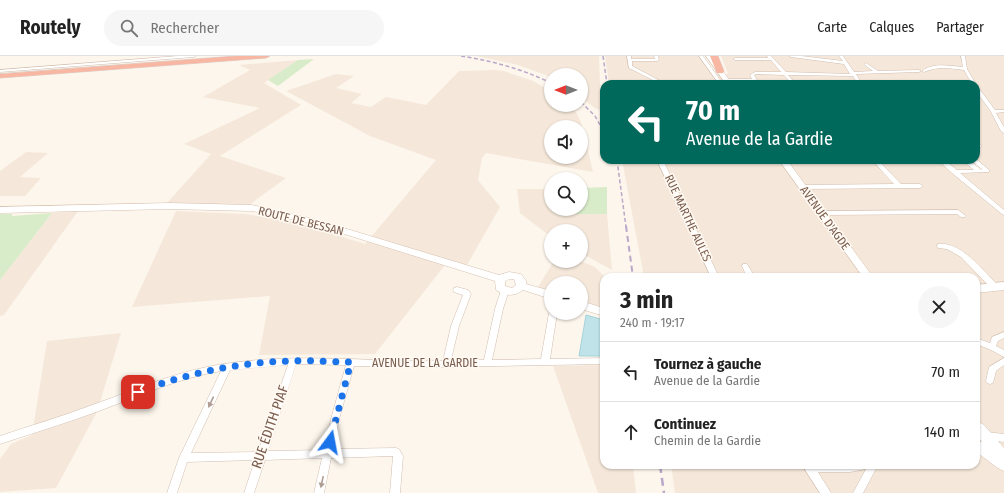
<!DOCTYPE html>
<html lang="fr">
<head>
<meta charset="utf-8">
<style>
  body { margin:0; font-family:"Fira Sans Condensed",sans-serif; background:#f6f6f6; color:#222; height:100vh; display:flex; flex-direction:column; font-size:15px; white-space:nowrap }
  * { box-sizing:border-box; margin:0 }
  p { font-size:13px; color:#767676 }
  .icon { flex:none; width:22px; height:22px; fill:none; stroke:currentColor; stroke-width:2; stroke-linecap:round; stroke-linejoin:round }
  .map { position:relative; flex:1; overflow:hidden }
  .side { position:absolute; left:600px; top:217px; width:380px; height:196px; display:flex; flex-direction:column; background:#fff; border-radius:12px; box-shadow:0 1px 3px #0004 }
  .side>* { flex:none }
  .guide { position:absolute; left:600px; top:24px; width:380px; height:84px; border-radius:12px; box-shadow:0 1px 3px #0004; background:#00695c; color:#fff; overflow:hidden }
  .needle { width:26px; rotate:270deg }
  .tools { position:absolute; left:544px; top:12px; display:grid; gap:8px }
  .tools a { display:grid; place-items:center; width:44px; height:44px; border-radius:50%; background:#fff; box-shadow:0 1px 3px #0004; font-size:20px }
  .pin { position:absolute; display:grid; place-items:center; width:34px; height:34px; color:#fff; margin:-17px; border-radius:8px; box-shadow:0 2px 6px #0006 }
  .me { position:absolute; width:44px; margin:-22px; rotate:13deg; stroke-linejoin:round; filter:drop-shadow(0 0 3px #0008) }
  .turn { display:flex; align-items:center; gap:14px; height:84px; padding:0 20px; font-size:18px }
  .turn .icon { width:52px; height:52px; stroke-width:2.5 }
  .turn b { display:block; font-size:28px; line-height:34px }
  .round { display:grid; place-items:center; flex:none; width:42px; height:42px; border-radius:21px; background:#f6f6f6 }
  .summary { display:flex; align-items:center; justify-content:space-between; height:68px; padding:0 20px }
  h1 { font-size:24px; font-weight:700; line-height:30px }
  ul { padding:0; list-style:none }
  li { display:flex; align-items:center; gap:12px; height:60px; padding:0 20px; border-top:1px solid #e0e0e0 }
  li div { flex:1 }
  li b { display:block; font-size:15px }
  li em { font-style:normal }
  header { display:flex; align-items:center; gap:24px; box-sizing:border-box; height:56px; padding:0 20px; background:#fff; border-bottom:1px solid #e0e0e0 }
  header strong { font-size:19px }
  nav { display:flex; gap:22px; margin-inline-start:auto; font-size:14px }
  .search { width:280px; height:36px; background:#f6f6f6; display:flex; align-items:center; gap:10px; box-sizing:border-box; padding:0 14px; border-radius:22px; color:#767676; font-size:15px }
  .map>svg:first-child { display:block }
</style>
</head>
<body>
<header>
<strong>Routely</strong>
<div class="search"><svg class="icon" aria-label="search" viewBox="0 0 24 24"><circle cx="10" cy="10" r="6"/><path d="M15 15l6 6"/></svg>Rechercher</div>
<nav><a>Carte</a><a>Calques</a><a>Partager</a></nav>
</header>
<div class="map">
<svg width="1004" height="437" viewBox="0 0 1004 437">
  <rect width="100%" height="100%" fill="#fdf6ec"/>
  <!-- residential -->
  <path fill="#f5e8da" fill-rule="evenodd" d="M476 0H599L601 54 596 53 581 41V19H551V21L518 9Z
    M605 0H699L712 18H728L721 0H1004V437H675L671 409H976V221H644L622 104H976V28H609Z
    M298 4 264 27 301 49 220 100 286 122 249 149 167 147 211 98 184 88 260 52 203 41 250 14 239 9Z
    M496 14 504 15 533 25 551 35V49H569L576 56 581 66 593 116 486 97 482 102 478 124 500 151 467 209 449 204 375 298 259 299 270 240 132 251 176 155 244 158 296 166 365 188 436 104 370 80 286 35 336 18 354 20 336 32 362 38 351 47 371 51 386 41 426 49 459 15ZM551 71H581V101H551Z
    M26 96 48 97 20 121 41 122 25 140H0V115Z
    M517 133H551V153H562L564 158H607L612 214 581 197V175H551V181L520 157Z
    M78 155 4 259 0 260V224L52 157Z
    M554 205H580L595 211 605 221H604V253L581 245V227H551V235L538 231Z
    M121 277 97 356 56 432 0 436V403L11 388 32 379 47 285Z
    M604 309V409H633L636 437H598L553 310Z"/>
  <!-- green -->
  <path fill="#d8ecc9" d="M314 3 278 30 268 24 298 4Z
    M607 131V158H564L562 153H581V132Z
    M52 157 0 224V158H12V160Z"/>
  <!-- water -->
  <path fill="#bfe3e8" stroke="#a5d3da" d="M586 259 604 264V300H579Z"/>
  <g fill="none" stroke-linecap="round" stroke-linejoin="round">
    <!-- street casing -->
    <g stroke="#d1beb0" stroke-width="1">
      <path id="street" d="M178 0H196L194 1 0 16V14Z
        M627 0H631V3H655L654 0H658L659 4 657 5H632V10L666 28H661L629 12Z
        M699 0H703L723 28H719Z
        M767 0H771L786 16 850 18 844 8 791 1 789 0H801L843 5 839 0H843L854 16 873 15 865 9 864 8 866 7 878 15 919 14 921 15 919 16 856 18 862 28H858L853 20 788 19 796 28H792L784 19 756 18 754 19 757 24 755 25H726L724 24 726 23H752L750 19 755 16H781L771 4H735L733 3 735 2H768Z
        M961 0H965L967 13 976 28H972L964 14C948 12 939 10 924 16L922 15C933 6 949 10 963 11Z
        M976 31H978L995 54H1004V56L996 57 1004 71V77L1001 75 990 54 976 35Z
        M976 86 981 89V91L976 90Z
        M976 103 989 114V116L960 117 1004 154V159L1002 158 952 117 938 104H944L957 114H974L962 104H976ZM971 106H973L982 113 981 114Z
        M657 104H663L719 221H711Z
        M872 104H878L901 128H920L923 130 920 132 802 133 799 131 802 129 894 128Z
        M958 154 966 160 965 161H961L957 158 822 159 819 157 822 155Z
        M938 188C961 185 982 214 997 228L998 230 997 232H991L961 201 947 193 938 192 937 190Z
        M743 208H747L755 221H747L742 210Z
        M457 231 468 234 471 238 459 270 451 304H484L495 253 501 234 505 231 509 234 503 253 492 304 541 303 549 257 551 255V257H557L550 303 604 302V308L446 311 354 310 339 363 333 393 396 392 399 393 403 400 400 437H390L393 400 331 402 324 437H314L322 402 265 404 254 437H244L255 404 187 406 177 437H167L179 402 221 315C178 322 139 340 99 355 66 367 33 377 0 388V380C32 369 64 360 95 348 132 335 168 319 207 311 285 295 364 306 443 305L451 270 463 239 454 236 453 234 454 232ZM296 308 346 309 331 363 324 394 268 395ZM288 309 258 396 191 397 230 314Z
        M1004 276V282L998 285 996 290 1004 294V301L989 293 976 288V282L990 287 992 281Z
        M1004 302V309L996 315 993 327 990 328 987 327 986 325 989 311Z
        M986 376 1004 378V386L983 383 981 380 983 377Z
        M802 409H878L863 437H853L866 413 850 416H818L831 437H820Z"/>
    </g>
    <!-- secondary casing -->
    <g stroke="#d6c0b0" stroke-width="1">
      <path id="secondary" d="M706 0H712L732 28H726Z
        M779 104H787L873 221H863Z
        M169 147 252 149 314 163 499 219 509 216 521 218 526 225V228L551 235V243L523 234C514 241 505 240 496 234L495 225 309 167 252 155 169 153 0 157V151ZM510 223H514L516 229 512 232 505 230V225Z
        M1004 226V234L976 237V229Z
        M581 245 604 252V260L581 253Z
        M976 364 984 369 1004 392V415C994 411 986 402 976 396V385L982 386 976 378Z"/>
    </g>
    <!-- highway casing -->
    <g stroke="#dad1cd" stroke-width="1">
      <path id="highway" d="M236 0H270L266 2 0 22V18Z
        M710 0H718L724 15 723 17H717Z"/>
    </g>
    <!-- street -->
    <use href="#street" fill="#fff" fill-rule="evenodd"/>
    <!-- secondary -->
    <use href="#secondary" fill="#fff" fill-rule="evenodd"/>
    <!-- highway -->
    <use href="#highway" fill="#f7b7a3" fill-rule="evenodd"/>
    <!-- rail-far2 -->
    <path stroke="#b9a8c9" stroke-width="1.5" stroke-dasharray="4 2.5" stroke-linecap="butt" d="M461 0C493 5 522 13 551 27
      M603 0 607 28
      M581 46 595 60 604 76
      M617 104 626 171"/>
    <!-- rail-far1 -->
    <path stroke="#b9a8c9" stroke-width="2" stroke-dasharray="6 4" stroke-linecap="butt" d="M626 170 633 221"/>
    <!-- rail -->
    <path stroke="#b9a8c9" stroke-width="2.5" stroke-dasharray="8 5" stroke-linecap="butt" d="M660 409 664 437"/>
  </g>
  <!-- one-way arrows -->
  <defs><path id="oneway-solid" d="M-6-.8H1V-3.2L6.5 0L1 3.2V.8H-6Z"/></defs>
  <g fill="#af9d94">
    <use href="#oneway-solid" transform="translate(211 346) rotate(115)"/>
    <use href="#oneway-solid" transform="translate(322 426) rotate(102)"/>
  </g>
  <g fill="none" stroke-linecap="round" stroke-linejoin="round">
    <!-- route -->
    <path stroke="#1a73e8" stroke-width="7" stroke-dasharray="0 12.6" d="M138 336C188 317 239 306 293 305 312 304 332 306 351 306L330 386"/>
  </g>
  <g text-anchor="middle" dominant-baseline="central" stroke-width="3" stroke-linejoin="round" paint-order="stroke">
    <!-- street labels -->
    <g font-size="12" fill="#7a5c4d" stroke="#fffaf3">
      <text transform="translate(688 162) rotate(65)">RUE MARTHE AULES</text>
      <text transform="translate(825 162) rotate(54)">AVENUE D'AGDE</text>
      <text transform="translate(301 165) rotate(14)">ROUTE DE BESSAN</text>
      <text x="425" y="307">AVENUE DE LA GARDIE</text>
    </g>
    <!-- near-street labels -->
    <g font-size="14" fill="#7a5c4d" stroke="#fffaf3">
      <text transform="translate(270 371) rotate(-71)">RUE ÉDITH PIAF</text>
    </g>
  </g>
</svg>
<div class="tools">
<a><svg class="needle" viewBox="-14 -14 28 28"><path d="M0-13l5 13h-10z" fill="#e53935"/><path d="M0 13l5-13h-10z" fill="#767676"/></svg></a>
<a><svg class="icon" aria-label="sound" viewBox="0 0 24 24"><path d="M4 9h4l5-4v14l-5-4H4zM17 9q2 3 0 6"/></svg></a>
<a><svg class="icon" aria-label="search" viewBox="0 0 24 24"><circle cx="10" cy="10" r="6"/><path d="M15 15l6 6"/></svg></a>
<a>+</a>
<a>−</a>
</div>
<div class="pin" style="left:138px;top:336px;background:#d93025"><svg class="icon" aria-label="arrive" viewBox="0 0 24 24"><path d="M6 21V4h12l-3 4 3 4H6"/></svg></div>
<svg class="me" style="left:330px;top:386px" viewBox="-20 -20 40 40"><path d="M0-17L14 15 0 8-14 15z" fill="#1a73e8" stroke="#fff" stroke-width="4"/></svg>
<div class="guide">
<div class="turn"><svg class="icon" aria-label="left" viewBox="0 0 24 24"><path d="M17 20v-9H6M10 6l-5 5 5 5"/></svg><div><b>70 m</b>Avenue de la Gardie</div></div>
</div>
<section class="side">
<div class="summary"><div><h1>3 min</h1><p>240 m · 19:17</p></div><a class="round"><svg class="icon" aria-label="close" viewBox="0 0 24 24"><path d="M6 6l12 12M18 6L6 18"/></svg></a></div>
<ul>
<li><svg class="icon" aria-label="left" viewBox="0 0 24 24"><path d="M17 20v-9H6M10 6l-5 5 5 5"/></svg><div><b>Tournez à gauche</b><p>Avenue de la Gardie</p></div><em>70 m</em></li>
<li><svg class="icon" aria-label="ahead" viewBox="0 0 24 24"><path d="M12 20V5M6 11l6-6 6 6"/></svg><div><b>Continuez</b><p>Chemin de la Gardie</p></div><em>140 m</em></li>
</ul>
</section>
</div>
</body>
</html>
